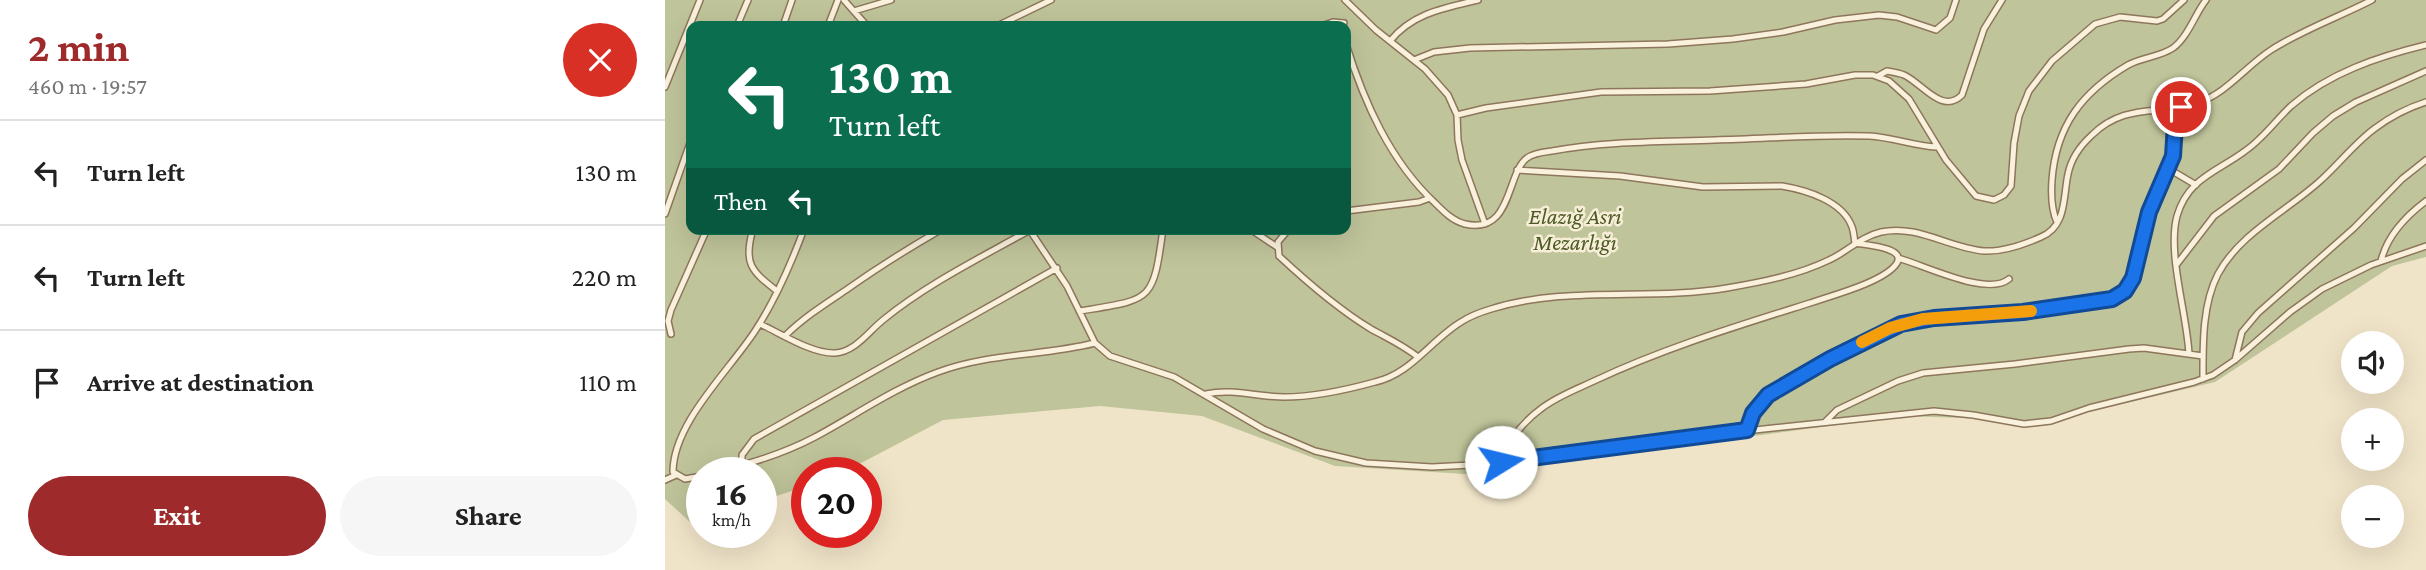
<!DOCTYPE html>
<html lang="en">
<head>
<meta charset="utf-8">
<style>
  body { margin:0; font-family:"Crimson Pro",serif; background:#f6f6f6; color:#222; height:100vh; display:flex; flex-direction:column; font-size:26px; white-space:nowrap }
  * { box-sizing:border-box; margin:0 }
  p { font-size:23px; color:#767676 }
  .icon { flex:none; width:38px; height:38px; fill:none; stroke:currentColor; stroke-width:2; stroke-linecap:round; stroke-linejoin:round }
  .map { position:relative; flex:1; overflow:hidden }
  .side { display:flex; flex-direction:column; background:#fff; width:665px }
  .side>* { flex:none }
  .hud { position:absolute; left:21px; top:21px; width:665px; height:214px; border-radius:14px; box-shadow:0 7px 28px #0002; background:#0b6e4f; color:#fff; overflow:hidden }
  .tools { position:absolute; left:1676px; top:331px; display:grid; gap:14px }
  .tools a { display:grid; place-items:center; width:63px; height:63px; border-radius:50%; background:#fff; box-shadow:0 7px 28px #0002; font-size:35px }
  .speed { position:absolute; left:21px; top:457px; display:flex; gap:14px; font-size:35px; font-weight:700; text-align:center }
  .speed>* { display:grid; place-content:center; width:91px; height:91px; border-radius:50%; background:#fff; box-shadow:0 7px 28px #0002; line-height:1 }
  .speed small { font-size:18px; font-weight:400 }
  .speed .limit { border:10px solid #d22; background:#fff; color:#111 }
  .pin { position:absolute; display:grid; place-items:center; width:60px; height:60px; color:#fff; margin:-30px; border:4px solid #fff; border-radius:50%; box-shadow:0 2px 7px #0007 }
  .me { position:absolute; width:77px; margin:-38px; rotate:81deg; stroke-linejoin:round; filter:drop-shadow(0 0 5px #0008) }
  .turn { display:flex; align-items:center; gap:24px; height:147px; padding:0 28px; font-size:32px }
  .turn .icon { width:91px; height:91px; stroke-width:2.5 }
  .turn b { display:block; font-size:49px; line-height:60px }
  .then { display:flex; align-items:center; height:66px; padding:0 28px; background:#0003; gap:14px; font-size:26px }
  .round { display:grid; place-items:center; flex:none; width:74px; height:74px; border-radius:37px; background:#f6f6f6 }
  .headline { display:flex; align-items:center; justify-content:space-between; height:119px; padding:0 28px }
  h1 { font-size:42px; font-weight:700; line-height:52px; color:#9e2a2b }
  .button { display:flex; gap:14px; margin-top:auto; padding:14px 28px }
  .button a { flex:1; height:80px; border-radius:42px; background:#9e2a2b; color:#fff; font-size:28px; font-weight:700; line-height:80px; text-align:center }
  .button a+a { background:#f6f6f6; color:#222 }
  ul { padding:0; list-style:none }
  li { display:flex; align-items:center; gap:21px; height:105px; padding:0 28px; border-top:2px solid #e0e0e0 }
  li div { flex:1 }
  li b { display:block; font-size:26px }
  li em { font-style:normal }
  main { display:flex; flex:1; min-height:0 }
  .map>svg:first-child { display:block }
</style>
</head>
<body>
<main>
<section class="side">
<div class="headline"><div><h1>2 min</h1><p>460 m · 19:57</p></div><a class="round" style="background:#d93025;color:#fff"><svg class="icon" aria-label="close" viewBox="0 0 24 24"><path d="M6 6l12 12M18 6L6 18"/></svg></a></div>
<ul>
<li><svg class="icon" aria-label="left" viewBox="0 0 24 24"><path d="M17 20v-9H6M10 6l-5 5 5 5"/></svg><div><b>Turn left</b></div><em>130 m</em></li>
<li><svg class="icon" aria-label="left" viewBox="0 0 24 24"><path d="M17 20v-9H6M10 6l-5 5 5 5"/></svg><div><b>Turn left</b></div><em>220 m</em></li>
<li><svg class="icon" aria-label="arrive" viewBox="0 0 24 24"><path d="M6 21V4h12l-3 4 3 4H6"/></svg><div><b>Arrive at destination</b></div><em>110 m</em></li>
</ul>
<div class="button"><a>Exit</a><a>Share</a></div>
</section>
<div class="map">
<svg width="1761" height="570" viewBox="0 0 1761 570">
  <rect width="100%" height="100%" fill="#f0e4c8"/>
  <!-- cemetery -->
  <path fill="#bfc49a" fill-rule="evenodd" d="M0 0H1761V257L1727 266 1550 382 1386 421 1240 416 800 474 670 466 537 416 435 406 278 420 179 472H142V486L96 501V472H37V520L26 523 0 499ZM26 26H681V229H26Z"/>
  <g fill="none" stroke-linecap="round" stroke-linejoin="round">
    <!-- service casing -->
    <g stroke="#8d765c" stroke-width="8">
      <path id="service" d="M179 0 202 26
        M680 0 711 30 760 69 783 95 792 115 793 140 797 160 820 224
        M189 11 226 0
        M72 26 83 0
        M118 26 127 0
        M163 26 173 0
        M332 26 386 0
        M656 26 668 22 679 23
        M725 41C748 13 779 8 813 0
        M681 44C699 102 725 161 770 203 779 212 788 221 800 224 848 235 841 173 862 158 868 153 879 152 887 151 941 141 996 142 1050 140 1101 139 1153 134 1204 136 1227 137 1249 146 1271 147
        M749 60 769 52 805 48 1003 44 1068 39 1118 32 1170 20 1214 15 1232 17 1271 30 1285 18 1291 0
        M1213 76 1222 71C1228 72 1234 73 1239 75 1257 83 1277 115 1297 95L1319 29 1337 0
        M0 87 35 0
        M792 115 821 108 936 92 1045 91 1141 84 1190 75H1208L1224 81 1244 99 1281 160 1311 196 1329 200 1339 195 1346 186 1349 143 1354 116 1364 91 1387 61 1430 24 1455 17 1492 21 1498 19 1519 0
        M1504 169 1531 185
        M681 211 754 202 765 198
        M0 214 26 140
        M1392 222C1386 209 1386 194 1387 180 1391 126 1417 92 1463 65 1477 57 1495 57 1508 48 1523 37 1530 14 1541 0
        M88 229C78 263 86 271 112 291
        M364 229 402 286 430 343 445 356 509 377 598 429 650 451 701 463 767 467 825 464 905 452 1071 432 1269 411 1308 415 1359 424 1386 421 1424 408 1529 382 1548 375 1570 360 1625 312 1657 289 1706 265 1761 246
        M585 229 612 247
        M624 229 613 242 614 256C643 283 673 309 706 329 724 339 736 344 753 357
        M1233 258C1259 265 1322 297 1344 279
        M1716 261C1722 236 1741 216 1761 201
        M1512 264 1549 216 1614 169 1648 133 1668 116 1691 102 1761 71
        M415 311C487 299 488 303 498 229
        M95 324C115 333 147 354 170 353 190 352 203 332 218 320 262 284 315 258 365 230
        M6 334 3 321 6 310 42 229
        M120 336C138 318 160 304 181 290 212 268 244 248 277 229
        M1524 354C1522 314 1502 253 1512 216 1523 178 1552 172 1580 151 1598 139 1610 121 1626 106 1664 73 1712 57 1761 45
        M1570 360 1577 332 1593 313 1689 228 1737 179 1761 160
        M1538 379C1538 345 1537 305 1553 274 1575 233 1622 211 1655 181 1674 164 1689 144 1709 129 1725 117 1742 108 1761 102
        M541 394C567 388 593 397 619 397 650 397 681 390 710 382 746 374 766 340 796 322 805 316 816 312 826 309 902 285 985 301 1062 288 1097 282 1133 275 1164 260 1182 252 1195 237 1216 232 1252 224 1284 248 1319 251 1336 252 1360 244 1376 237 1402 226 1398 197 1403 174 1406 159 1416 145 1427 135 1459 103 1494 115 1532 103 1561 94 1580 67 1606 50 1637 30 1674 17 1707 0
        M1160 422 1172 410 1233 381 1258 373 1350 364 1464 349 1479 348 1538 356
        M1082 430 1088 413 1103 395 1165 359 1236 324 1269 318 1358 312 1454 296 1466 283 1484 212 1508 156 1511 108
        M836 462C843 440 858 422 877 408 893 396 912 389 929 381 999 348 1072 326 1145 303 1165 296 1220 282 1232 263 1241 247 1199 245 1190 243 1189 238 1189 232 1187 227 1178 201 1141 190 1117 186L1038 187 955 176 852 170
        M77 466V455L89 439 392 268
        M50 472C85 464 118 454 150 437 191 415 229 388 273 372 324 353 378 356 430 343
        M37 476 20 479 8 472C8 423 64 371 90 331 111 299 126 264 139 229
        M0 480 11 475"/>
    </g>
    <!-- service -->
    <use href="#service" stroke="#faf1dc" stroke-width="5"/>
  </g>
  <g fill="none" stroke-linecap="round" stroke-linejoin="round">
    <!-- route casing -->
    <g stroke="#114b97" stroke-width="18">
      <path id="route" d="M836 462 1082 430 1088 413 1103 395 1165 359 1236 324 1269 318 1358 312 1447 299 1460 291 1468 278 1484 212 1508 156 1511 108 1516 107"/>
    </g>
    <!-- route -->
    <use href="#route" stroke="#1a73e8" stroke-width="12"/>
    <!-- slow -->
    <path stroke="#f59e0b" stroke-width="12" d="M1197 342 1225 328 1258 319 1366 311"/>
  </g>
  <g text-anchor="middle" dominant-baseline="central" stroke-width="5" stroke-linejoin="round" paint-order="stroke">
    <!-- park labels -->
    <g font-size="23" font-style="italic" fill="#4d5a26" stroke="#f7eed8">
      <text x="910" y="216">Elazığ Asri<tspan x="910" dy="26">Mezarlığı</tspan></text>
    </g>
  </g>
</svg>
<div class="tools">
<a><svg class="icon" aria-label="sound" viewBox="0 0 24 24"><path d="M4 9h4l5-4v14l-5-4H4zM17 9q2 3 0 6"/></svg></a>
<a>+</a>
<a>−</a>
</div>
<div class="speed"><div>16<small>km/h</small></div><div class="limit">20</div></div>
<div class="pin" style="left:1516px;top:107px;background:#d93025"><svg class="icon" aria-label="arrive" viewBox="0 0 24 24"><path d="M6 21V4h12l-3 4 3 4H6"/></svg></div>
<svg class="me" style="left:836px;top:462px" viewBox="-20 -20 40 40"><circle r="19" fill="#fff"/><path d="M0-13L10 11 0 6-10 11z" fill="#1a73e8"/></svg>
<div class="hud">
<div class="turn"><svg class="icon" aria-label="left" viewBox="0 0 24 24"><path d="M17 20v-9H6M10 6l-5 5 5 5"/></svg><div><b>130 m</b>Turn left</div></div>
<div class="then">Then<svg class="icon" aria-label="left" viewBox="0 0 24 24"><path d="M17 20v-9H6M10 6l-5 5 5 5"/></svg></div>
</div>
</div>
</main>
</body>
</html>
